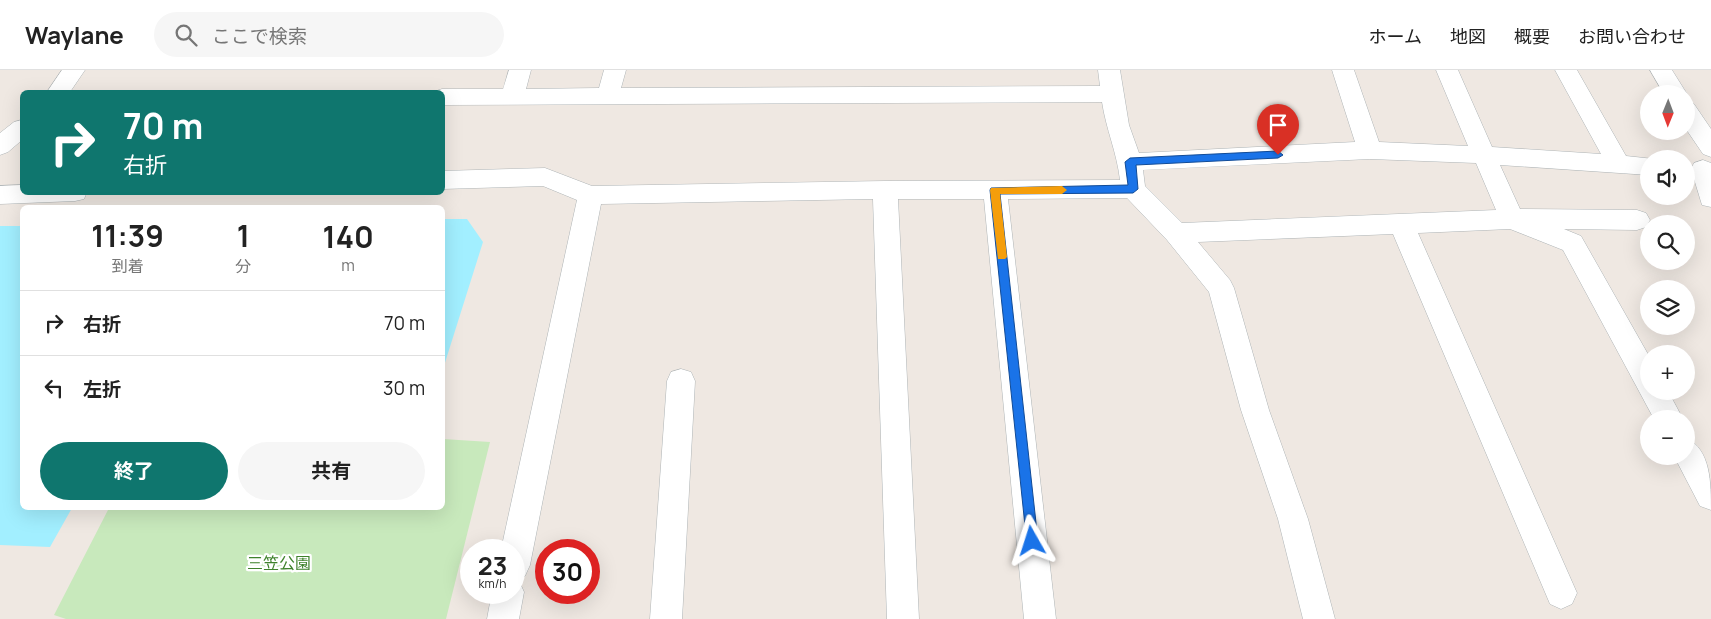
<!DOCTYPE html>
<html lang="ja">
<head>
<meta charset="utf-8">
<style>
  body { margin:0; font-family:Manrope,"Noto Sans JP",sans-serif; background:#f6f6f6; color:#222; height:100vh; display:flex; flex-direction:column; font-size:19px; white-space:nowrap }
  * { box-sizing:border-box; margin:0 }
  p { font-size:16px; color:#767676 }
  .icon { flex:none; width:28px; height:28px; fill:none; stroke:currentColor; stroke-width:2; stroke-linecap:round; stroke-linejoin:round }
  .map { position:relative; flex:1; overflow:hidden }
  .details { position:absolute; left:20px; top:135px; width:425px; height:305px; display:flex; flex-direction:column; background:#fff; border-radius:8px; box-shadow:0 5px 20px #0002 }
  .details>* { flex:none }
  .hud { position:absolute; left:20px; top:20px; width:425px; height:105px; border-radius:8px; box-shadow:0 5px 20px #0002; background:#0f766e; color:#fff; overflow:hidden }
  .needle { width:32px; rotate:181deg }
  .buttons { position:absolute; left:1640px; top:15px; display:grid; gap:10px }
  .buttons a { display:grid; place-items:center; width:55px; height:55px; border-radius:50%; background:#fff; box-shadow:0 5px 20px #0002; font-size:25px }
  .speed { position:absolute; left:460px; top:469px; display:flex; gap:10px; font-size:25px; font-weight:700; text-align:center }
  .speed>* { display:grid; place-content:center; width:65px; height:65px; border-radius:50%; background:#fff; box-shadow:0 5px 20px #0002; line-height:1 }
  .speed small { font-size:12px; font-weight:400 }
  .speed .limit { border:8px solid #d22; background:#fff; color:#111 }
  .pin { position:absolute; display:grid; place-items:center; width:42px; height:42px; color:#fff; margin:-51px -21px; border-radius:50% 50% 50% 0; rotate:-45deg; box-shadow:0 0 5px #0007 }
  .pin .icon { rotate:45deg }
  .me { position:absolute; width:55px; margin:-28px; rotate:354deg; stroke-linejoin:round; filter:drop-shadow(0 0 4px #0008) }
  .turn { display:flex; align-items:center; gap:18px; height:105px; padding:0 20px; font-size:22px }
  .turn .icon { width:65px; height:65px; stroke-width:2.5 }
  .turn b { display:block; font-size:35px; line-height:42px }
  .eta { display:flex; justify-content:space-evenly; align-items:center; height:85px; text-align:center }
  .eta b { font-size:30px; font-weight:700; line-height:35px }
  .primary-button { display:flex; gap:10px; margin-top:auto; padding:10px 20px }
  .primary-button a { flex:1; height:58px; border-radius:30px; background:#0f766e; color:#fff; font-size:20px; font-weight:700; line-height:58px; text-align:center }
  .primary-button a+a { background:#f6f6f6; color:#222 }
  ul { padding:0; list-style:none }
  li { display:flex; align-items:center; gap:15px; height:65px; padding:0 20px; border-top:1px solid #e0e0e0 }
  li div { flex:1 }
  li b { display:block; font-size:19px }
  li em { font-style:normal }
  header { display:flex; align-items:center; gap:30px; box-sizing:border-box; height:70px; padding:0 25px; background:#fff; border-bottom:1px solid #e0e0e0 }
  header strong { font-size:24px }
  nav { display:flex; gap:28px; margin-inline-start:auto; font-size:18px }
  .search { width:350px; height:45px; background:#f6f6f6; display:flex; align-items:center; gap:12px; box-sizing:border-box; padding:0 18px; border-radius:28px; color:#767676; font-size:19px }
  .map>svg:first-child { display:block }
</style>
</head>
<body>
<header>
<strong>Waylane</strong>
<div class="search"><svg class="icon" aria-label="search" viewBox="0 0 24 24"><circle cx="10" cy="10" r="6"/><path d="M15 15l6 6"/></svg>ここで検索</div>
<nav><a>ホーム</a><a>地図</a><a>概要</a><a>お問い合わせ</a></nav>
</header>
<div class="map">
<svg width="1711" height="549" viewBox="0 0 1711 549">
  <rect width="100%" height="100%" fill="#efe8e2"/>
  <!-- green -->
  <path fill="#c8e9bc" d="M443 369 490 372 446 549H66L54 545 109 438H442Z"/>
  <!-- water -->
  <path fill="#a2efff" d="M443 149H467L483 172 443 299Z
    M0 156H22V438H72L50 477 0 475Z"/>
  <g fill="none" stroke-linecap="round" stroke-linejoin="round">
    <!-- street casing -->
    <g stroke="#aeb4b6" stroke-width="1">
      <path id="street" d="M62 0H85L70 22H47Z
        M509 0H531L526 19 599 18 604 0H626L621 18 1100 16 1098 0H1120L1129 55 1139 83 1355 72 1332 0H1354L1379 72 1468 76 1436 0H1458L1492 77 1601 84 1555 0H1577L1626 86 1654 89H1649V105L1500 95 1520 139 1637 140 1646 143 1650 150 1646 157 1637 160 1564 159 1581 166 1649 286V321H1668L1683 349H1654L1563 180 1510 159 1418 163 1577 523 1572 534 1561 539 1550 534 1393 164 1198 172 1230 210 1234 218 1269 340 1308 449 1335 549H1303L1278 449 1241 340 1209 222 1167 170 1127 128 1008 129 1056 549H1024L984 129H898L919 549H887L873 129 601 134 530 495 525 506 516 509 519 511 524 522 519 549H487L492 522H514V480H501L577 130 543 116 442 119V101L545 98 592 116 885 111 1120 110C1117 83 1106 59 1102 32L442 35V22H433L442 19H503ZM1370 89 1476 93 1496 140 1182 153 1145 116 1143 100Z
        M1650 0H1672L1687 24 1686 26V24H1664Z
        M1686 32 1694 34 1711 59V87L1703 84 1686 59Z
        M22 50V70L8 82 0 85V63L14 52Z
        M1703 90 1711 93V137L1702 135 1691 99 1694 93Z
        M22 115V122H87L84 129 75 131 0 134V116Z
        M681 299 691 302 695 311 682 549H650L667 311 671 302Z
        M1686 368C1711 379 1711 414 1711 440L1700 436 1674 386H1686Z"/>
    </g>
    <!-- street -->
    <use href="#street" fill="#fff" fill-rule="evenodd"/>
  </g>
  <!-- route -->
  <path fill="#1a73e8" stroke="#114b97" d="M1278 81 1283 85 1278 88 1136 95 1138 119 1133 123 1000 124 1038 471 1036 475 1032 477 1027 475 990 120 991 118 1128 115 1125 92 1130 88Z"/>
  <!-- slow -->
  <path fill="#f59e0b" d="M1062 116 1067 120 1062 124H1000L1007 187 1005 189H998L990 120 991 118Z"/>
  <g text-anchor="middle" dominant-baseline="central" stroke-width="4.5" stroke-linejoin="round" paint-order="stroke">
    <!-- park labels -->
    <g font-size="16" fill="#3f822c" stroke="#fff">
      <text x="279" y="493">三笠公園</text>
    </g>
  </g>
</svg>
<div class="buttons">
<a><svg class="needle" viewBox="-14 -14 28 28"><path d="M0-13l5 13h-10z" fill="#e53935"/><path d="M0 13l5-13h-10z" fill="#767676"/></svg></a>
<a><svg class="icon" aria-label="sound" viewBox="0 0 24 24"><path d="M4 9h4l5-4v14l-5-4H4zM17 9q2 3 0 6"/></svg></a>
<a><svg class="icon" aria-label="search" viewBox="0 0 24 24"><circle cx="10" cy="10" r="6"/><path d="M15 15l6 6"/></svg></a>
<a><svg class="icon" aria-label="layers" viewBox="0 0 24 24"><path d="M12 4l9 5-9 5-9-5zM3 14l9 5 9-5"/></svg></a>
<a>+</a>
<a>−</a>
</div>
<div class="speed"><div>23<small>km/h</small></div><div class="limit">30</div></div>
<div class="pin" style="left:1278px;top:85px;background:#d93025"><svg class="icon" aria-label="arrive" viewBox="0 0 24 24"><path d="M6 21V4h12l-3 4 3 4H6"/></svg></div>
<svg class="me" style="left:1032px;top:471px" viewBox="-20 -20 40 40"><path d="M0-17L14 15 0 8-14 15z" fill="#1a73e8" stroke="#fff" stroke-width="4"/></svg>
<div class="hud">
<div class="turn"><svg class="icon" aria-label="right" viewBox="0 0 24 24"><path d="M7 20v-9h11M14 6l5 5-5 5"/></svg><div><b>70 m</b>右折</div></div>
</div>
<section class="details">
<div class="eta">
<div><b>11:39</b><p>到着</p></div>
<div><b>1</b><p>分</p></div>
<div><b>140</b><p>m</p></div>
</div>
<ul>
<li><svg class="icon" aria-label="right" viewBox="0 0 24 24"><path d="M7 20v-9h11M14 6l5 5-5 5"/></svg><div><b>右折</b></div><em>70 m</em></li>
<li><svg class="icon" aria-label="left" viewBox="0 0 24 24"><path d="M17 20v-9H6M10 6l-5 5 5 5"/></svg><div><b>左折</b></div><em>30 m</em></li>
</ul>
<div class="primary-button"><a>終了</a><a>共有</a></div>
</section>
</div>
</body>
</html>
